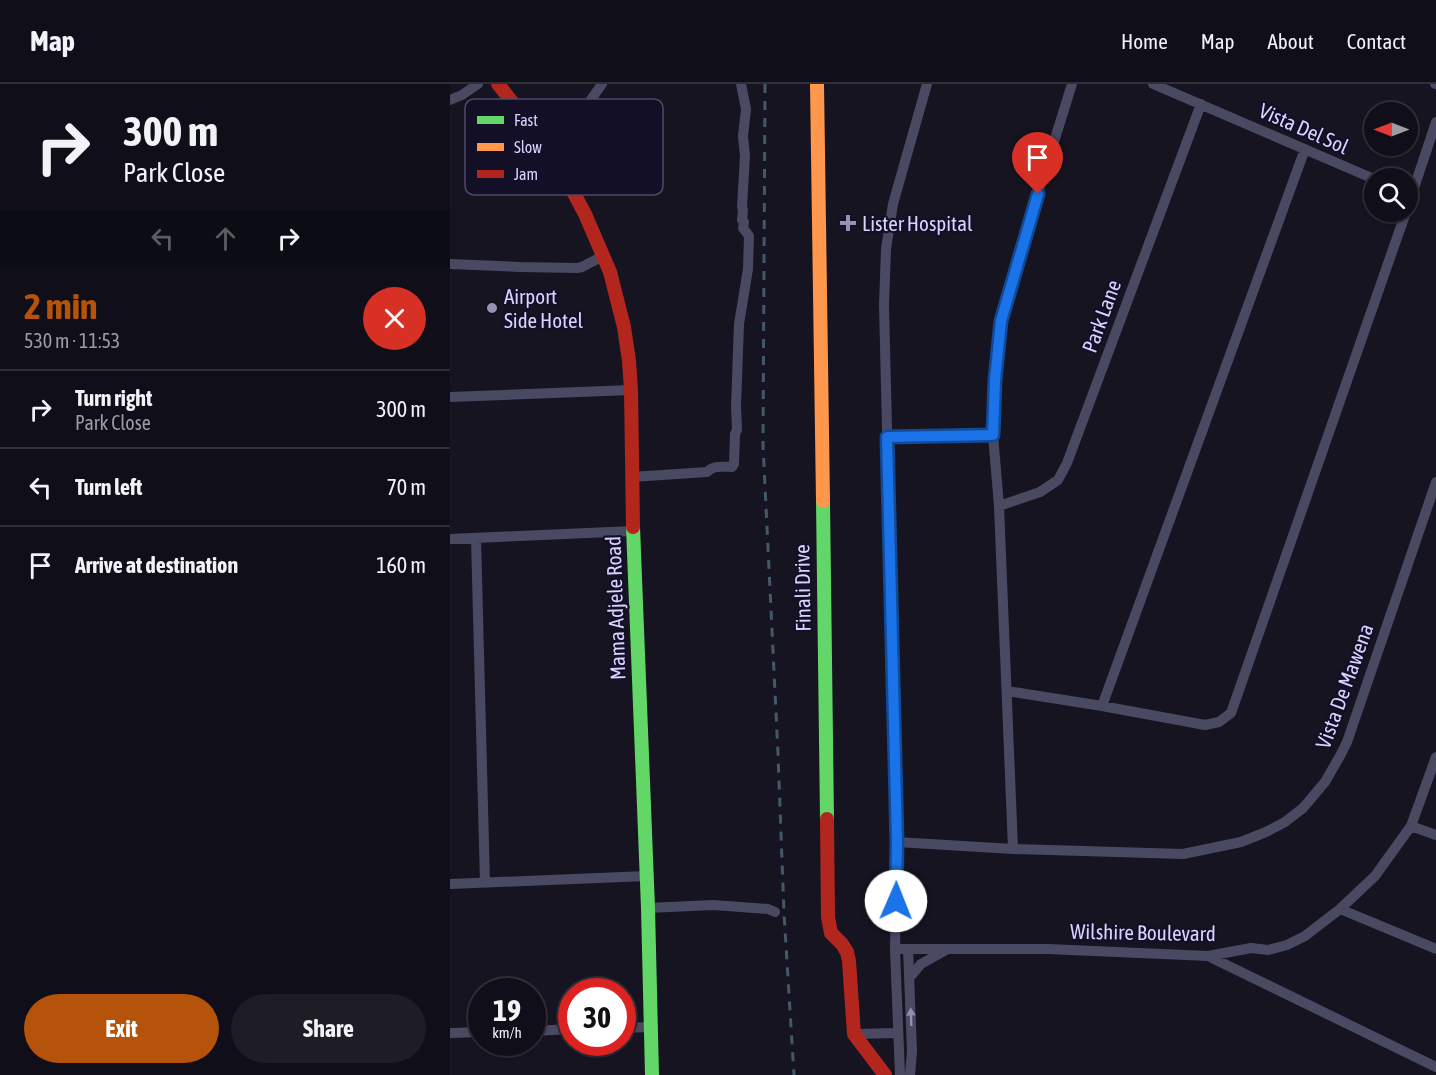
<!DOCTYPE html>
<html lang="en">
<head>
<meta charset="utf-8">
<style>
  body { margin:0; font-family:"Asap Condensed",sans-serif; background:#1e1d26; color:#f1f3f6; height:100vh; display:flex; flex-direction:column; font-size:22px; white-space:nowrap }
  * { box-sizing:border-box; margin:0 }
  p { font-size:20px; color:#9c9ca2 }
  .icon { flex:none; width:33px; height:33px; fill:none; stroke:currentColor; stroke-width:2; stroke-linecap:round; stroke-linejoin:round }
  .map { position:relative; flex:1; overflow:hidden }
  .details { display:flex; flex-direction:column; background:#100f19; width:450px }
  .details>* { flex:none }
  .hud { background:#100f19; color:#f1f3f6; overflow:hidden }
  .needle { width:39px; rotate:270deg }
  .controls { position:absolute; left:914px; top:18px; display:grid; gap:12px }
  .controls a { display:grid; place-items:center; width:54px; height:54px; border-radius:50%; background:#100f19; box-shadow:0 2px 4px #0004,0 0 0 2px #302f38; font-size:30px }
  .speed { position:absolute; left:18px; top:894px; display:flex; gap:12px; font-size:30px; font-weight:700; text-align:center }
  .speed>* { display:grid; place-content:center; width:78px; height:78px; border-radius:50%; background:#100f19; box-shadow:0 2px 4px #0004,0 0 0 2px #302f38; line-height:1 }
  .speed small { font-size:15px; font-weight:400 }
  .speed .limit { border:9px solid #d22; background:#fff; color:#111 }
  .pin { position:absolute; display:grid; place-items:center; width:51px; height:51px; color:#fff; margin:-62px -26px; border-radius:50% 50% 50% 0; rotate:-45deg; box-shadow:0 0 6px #0007 }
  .pin .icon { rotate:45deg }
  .me { position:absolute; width:66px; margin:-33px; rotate:1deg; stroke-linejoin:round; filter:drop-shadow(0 0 4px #0008) }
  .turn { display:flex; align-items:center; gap:21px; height:126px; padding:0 24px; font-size:27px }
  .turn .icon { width:78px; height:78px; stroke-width:2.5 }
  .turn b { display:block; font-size:42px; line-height:51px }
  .lanes { display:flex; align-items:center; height:57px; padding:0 24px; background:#0003; justify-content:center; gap:30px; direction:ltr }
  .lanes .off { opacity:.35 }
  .round { display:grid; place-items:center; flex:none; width:63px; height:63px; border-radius:32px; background:#1e1d26 }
  .overview { display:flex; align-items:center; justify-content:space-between; height:102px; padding:0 24px }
  h1 { font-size:36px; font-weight:700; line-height:45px; color:#b45309 }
  .primary-button { display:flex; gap:12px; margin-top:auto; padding:12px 24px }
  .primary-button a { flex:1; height:69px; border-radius:36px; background:#b45309; color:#fff; font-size:24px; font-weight:700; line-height:69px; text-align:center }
  .primary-button a+a { background:#1e1d26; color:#f1f3f6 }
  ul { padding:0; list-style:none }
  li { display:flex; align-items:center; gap:18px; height:78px; padding:0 24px; border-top:2px solid #302f38 }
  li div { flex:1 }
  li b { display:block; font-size:22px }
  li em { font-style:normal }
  header { display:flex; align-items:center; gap:36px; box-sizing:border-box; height:84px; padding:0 30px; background:#100f19; border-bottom:2px solid #302f38 }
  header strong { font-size:28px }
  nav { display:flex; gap:33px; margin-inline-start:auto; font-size:21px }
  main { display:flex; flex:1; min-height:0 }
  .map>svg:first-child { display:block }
</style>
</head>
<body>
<header>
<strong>Map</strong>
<nav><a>Home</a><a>Map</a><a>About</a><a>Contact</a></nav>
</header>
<main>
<section class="details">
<div class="hud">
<div class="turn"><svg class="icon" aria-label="right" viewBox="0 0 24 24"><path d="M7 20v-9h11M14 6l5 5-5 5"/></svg><div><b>300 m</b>Park Close</div></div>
<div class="lanes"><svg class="icon off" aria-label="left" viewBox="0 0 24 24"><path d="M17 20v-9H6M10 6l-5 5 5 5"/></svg><svg class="icon off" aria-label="ahead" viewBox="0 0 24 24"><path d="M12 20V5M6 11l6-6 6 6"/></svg><svg class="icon" aria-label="right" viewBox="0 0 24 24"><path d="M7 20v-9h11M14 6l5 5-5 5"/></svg></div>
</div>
<div class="overview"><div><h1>2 min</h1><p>530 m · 11:53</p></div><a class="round" style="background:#d93025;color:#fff"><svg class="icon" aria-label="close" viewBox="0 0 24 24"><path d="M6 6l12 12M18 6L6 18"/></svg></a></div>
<ul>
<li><svg class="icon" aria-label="right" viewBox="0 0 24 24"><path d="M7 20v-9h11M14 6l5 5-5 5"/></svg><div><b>Turn right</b><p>Park Close</p></div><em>300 m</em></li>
<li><svg class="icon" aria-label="left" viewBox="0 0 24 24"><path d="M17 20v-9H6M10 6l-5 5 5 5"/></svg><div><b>Turn left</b></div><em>70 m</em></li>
<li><svg class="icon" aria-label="arrive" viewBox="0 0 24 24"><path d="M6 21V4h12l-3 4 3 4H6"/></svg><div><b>Arrive at destination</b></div><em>160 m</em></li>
</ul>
<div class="primary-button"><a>Exit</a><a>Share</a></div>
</section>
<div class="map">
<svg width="986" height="991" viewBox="0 0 986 991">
  <rect width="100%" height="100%" fill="#161421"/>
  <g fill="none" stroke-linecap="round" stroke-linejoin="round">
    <!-- street -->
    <path stroke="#4a4962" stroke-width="10" d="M703 0 924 95
      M985 0H986
      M0 16 12 11 28 0
      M103 70 152 0
      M957 125 986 38
      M0 180 70 183 127 184 132 183 153 172
      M0 313 181 306
      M437 353 543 351
      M182 393 257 388C263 381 273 383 282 383L284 380 285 350 287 346 286 322 289 240 298 185 299 152 293 144 294 138 292 136 293 126 292 123 295 72 293 52 296 25 291 0
      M549 422 590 408 608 396 617 379 751 20
      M26 454 35 799
      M0 455 183 447
      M557 607 652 622 755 641 769 638 781 629 956 128
      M652 622 855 65
      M961 742 986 751
      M447 758 563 765 733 770 791 758 816 748 835 738 853 724 875 698 890 672 897 658 986 398
      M563 765 549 422 543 351 545 295 551 237 574 154 622 0
      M0 800 197 792
      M198 824 263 821 318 825 325 828
      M890 825 986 865
      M445 865H598L758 872 801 864 818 866 837 861 855 852 890 825 925 792 961 742 986 673
      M458 865 462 967 460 991
      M758 872 986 983
      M460 893 471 880 496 866
      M172 944 202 943
      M82 947 122 945
      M0 949 32 948
      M404 950 448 949
      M450 991 445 865 447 758 434 221 436 165 443 120 477 0"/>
    <!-- fast -->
    <path stroke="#63d668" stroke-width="14" d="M373 417 377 735
      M183 443 198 824 202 991"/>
    <!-- slow -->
    <path stroke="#ff974d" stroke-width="14" d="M367 0 373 417"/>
    <!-- jam -->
    <path stroke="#b3261e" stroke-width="14" d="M48 0 103 70 135 130 160 188 174 243 179 277 181 306 183 443
      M377 735 378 833 381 849 392 860 397 868 399 877 404 950 435 991"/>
    <!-- rail -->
    <path stroke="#43596b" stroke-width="3" stroke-dasharray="9 8" stroke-linecap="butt" d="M315 0 313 361 328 670 334 829 344 991"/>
  </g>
  <!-- one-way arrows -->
  <defs><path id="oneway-solid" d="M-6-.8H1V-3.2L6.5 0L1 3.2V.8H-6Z" transform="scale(1.5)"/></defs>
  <use fill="#928eb0" href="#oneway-solid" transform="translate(461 933) rotate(-92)"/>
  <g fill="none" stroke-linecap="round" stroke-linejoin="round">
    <!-- route casing -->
    <g stroke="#114b97" stroke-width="15">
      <path id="route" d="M446 817 447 758 437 353 543 351 545 296 551 237 588 110"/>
    </g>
    <!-- route -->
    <use href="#route" stroke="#1a73e8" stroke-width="10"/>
  </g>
  <!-- markers -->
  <g fill="#9591b1" stroke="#130f26" stroke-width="2">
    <path d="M395 130h6v6h6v6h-6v6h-6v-6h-6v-6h6z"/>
    <circle cx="42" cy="224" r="6"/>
  </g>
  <g text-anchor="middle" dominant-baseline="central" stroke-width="4.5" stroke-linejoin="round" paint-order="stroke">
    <!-- street labels -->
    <g font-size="21" fill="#d9d4ff" stroke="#130f26">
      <text transform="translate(854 44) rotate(24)">Vista Del Sol</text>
      <text transform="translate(651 232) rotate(-70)">Park Lane</text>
      <text transform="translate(352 504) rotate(-91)">Finali Drive</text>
      <text transform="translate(165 524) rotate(-92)">Mama Adjele Road</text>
      <text transform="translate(894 602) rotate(-70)">Vista De Mawena</text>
      <text transform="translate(693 848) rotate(1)">Wilshire Boulevard</text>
    </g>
    <!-- poi labels -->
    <g font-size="21" fill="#d9d4ff" stroke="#130f26" text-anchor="start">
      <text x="412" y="139">Lister Hospital</text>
      <text x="54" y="212">Airport<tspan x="54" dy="24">Side Hotel</tspan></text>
    </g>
  </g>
  <!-- legend -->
  <rect x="15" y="15" width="198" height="96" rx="9" fill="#130f26" stroke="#4e4a67" stroke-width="1.5"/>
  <rect x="27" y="32" width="27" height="8" fill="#63d668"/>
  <rect x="27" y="59" width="27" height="8" fill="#ff974d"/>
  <rect x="27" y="86" width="27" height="8" fill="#b3261e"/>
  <g font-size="16" fill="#d9d4ff">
    <text x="64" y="42">Fast</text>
    <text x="64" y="69">Slow</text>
    <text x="64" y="96">Jam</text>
  </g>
</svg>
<div class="controls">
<a><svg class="needle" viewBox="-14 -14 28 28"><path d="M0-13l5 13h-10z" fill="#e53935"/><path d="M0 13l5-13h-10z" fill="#9c9ca2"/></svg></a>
<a><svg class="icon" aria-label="search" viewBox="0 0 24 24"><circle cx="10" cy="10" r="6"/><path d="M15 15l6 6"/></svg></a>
</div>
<div class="speed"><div>19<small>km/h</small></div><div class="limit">30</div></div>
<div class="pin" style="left:588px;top:110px;background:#d93025"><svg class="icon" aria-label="arrive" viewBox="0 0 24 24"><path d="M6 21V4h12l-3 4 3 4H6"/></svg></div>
<svg class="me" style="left:446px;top:817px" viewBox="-20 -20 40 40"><circle r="19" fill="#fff"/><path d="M0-13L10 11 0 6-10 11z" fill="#1a73e8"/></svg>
</div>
</main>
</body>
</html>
